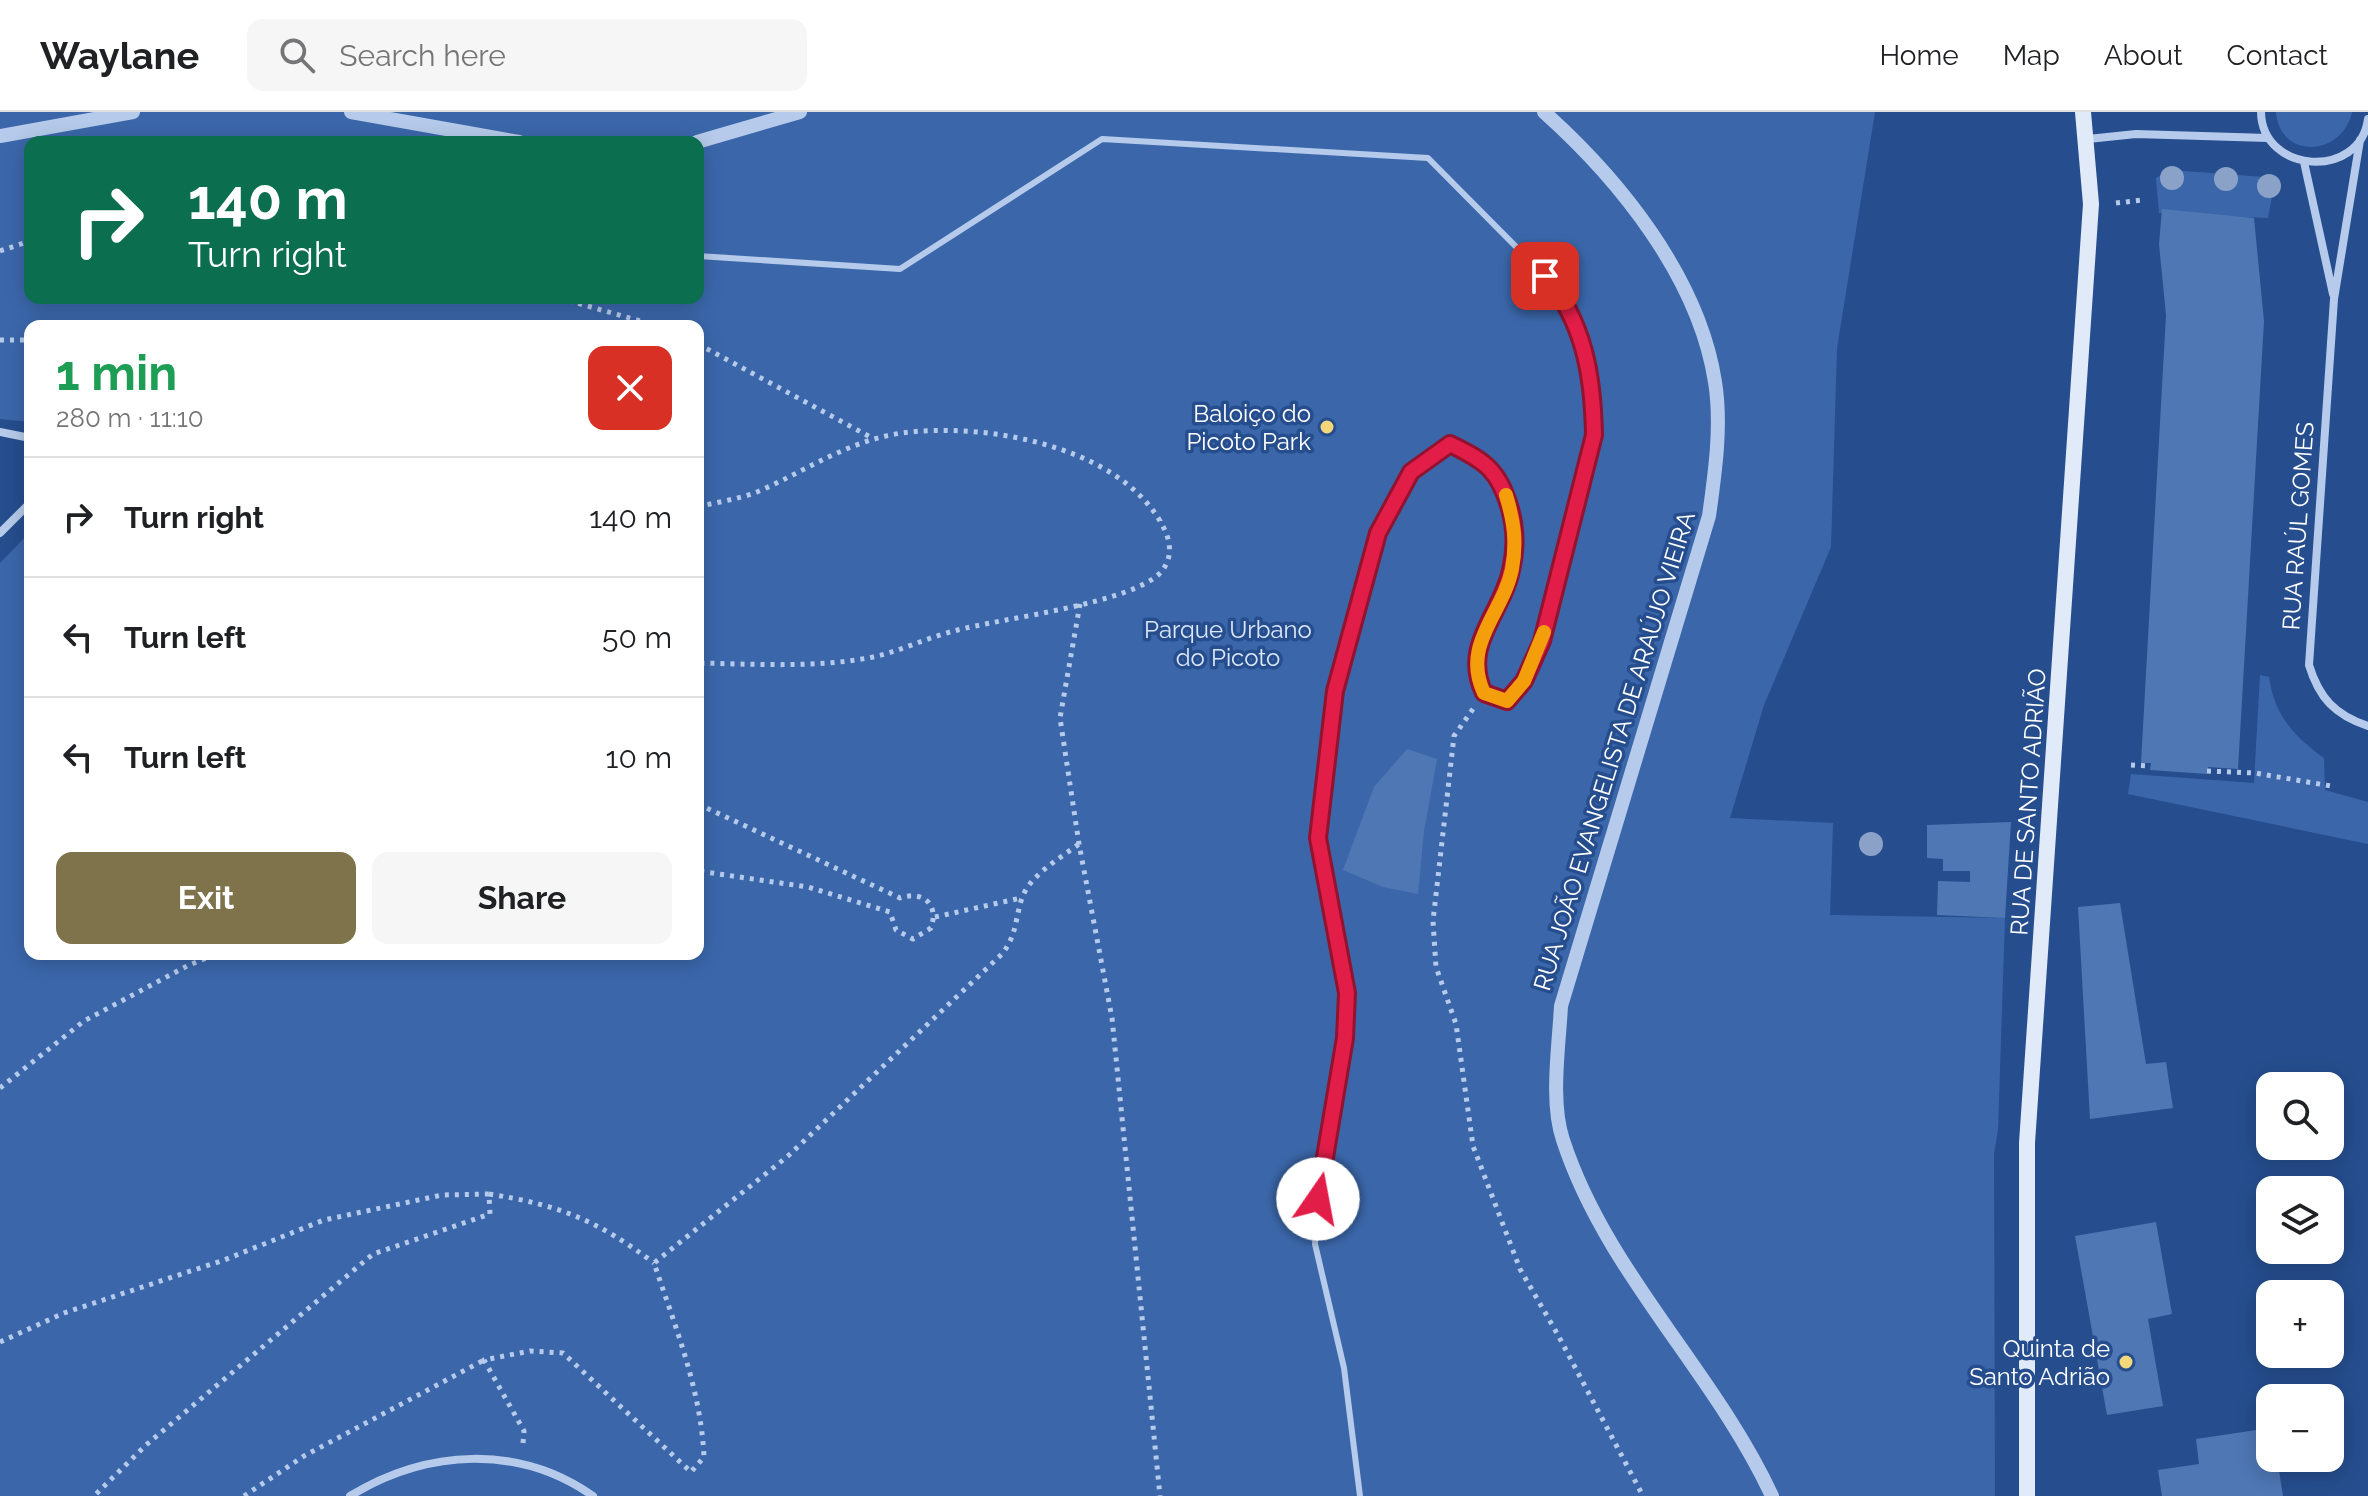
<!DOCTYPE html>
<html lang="en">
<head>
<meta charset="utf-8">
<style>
  body { margin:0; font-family:Raleway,sans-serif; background:#f6f6f6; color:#202124; height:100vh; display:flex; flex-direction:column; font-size:30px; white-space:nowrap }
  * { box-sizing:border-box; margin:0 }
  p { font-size:26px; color:#757577 }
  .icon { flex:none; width:44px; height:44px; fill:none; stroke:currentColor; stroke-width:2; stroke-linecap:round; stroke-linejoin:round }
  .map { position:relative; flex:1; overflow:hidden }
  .side { position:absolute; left:24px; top:208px; width:680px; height:640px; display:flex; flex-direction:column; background:#fff; border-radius:16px; box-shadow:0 4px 20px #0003 }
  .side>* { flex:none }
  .top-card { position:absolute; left:24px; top:24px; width:680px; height:168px; border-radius:16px; box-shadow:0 4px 20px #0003; background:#0b6e4f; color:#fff; overflow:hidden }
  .controls { position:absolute; left:2256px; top:960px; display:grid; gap:16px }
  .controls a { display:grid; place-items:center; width:88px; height:88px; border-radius:16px; background:#fff; box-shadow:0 4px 20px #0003; font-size:40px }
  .pin { position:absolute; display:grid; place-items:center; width:68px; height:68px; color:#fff; margin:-34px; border-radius:16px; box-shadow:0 4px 12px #0006 }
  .me { position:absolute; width:88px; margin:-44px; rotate:12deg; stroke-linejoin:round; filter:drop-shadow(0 0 6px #0008) }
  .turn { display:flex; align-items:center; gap:28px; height:168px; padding:0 32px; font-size:36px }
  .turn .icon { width:104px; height:104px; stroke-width:2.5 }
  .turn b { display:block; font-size:56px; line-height:68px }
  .round { display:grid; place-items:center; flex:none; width:84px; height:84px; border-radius:16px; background:#f6f6f6 }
  .overview { display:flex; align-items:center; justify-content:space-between; height:136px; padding:0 32px }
  h1 { font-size:48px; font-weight:700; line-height:60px; color:#1e9e55 }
  .primary-button { display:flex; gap:16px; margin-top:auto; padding:16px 32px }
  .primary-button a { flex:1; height:92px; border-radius:16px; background:#7f734b; color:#fff; font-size:32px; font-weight:700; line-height:92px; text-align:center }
  .primary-button a+a { background:#f6f6f6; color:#202124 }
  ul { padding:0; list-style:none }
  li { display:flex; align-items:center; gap:24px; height:120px; padding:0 32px; border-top:2px solid #e0e0e0 }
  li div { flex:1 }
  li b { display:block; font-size:30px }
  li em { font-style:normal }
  header { display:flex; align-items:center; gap:48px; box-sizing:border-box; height:112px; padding:0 40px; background:#fff; border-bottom:2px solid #e0e0e0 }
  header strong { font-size:38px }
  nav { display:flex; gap:44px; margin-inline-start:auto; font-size:28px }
  .search { width:560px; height:72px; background:#f6f6f6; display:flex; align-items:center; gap:20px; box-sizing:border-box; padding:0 28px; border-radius:16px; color:#757577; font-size:30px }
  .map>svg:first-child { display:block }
</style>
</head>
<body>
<header>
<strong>Waylane</strong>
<div class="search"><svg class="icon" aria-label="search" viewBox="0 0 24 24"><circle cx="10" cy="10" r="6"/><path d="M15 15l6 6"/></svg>Search here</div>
<nav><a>Home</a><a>Map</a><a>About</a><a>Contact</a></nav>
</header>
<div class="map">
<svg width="2368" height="1384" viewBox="0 0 2368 1384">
  <rect width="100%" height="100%" fill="#264e8e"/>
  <!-- green -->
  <path fill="#3b67aa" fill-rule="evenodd" d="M0 0H1875L1837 236 1831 435 1764 593 1730 706 1833 711 1830 803 2005 806 1998 1018 1994 1042 1995 1384H0V451L30 420V842H698V214H30V310L0 307ZM30 30H698V186H30Z
    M2276 0H2352C2342 46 2279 47 2276 0Z
    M2170 58 2264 65 2273 79 2268 106 2159 101 2156 66Z
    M2260 563 2269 565C2274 602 2293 624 2324 646L2325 678 2368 690V732L2128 682 2131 662 2254 671Z"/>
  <!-- building -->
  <path fill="#4f77b4" d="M2162 97 2254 106 2264 209 2238 657 2208 655 2207 662 2150 658 2151 651H2141L2166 203 2159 132Z
    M1407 637 1437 647 1424 719 1418 782 1383 775 1343 758 1374 675Z
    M2011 710 2005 806 1937 803 1938 769 1970 770V759H1943V747L1927 746V713Z
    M2120 791 2146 952 2166 950 2173 996 2090 1007 2078 795Z
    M2156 1110 2172 1202 2148 1207 2163 1294 2107 1303 2075 1124Z
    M2270 1316V1346H2277L2283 1384H2162L2158 1358 2199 1352 2196 1327Z"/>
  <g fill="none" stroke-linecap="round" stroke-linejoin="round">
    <!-- path -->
    <path stroke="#b6cbeb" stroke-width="5" stroke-dasharray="4 6" stroke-linecap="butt" d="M2116 91 2143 88
      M0 139 30 129
      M559 186 658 214
      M0 228H30
      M698 232 874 327
      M698 395C717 390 739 387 757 380 806 359 847 329 902 321 984 310 1115 333 1160 409 1169 424 1175 442 1162 459 1134 492 1000 506 954 519 925 526 897 541 868 546 813 556 753 552 698 551
      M1080 492 1060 606 1079 732 1112 906 1160 1384
      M1473 597 1454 624 1433 809 1436 855 1456 912 1473 1034 1520 1157 1558 1223 1643 1384
      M2131 653 2150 654
      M2207 659 2255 661 2331 674
      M698 692 900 786C924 778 939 793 931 816L913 827 896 818 890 800 808 775 698 759
      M935 805 1021 786
      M0 976 84 909 187 854 216 842
      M489 1082C559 1093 597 1108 654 1151
      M0 1230 64 1201 224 1148 324 1108 442 1083 489 1082 490 1102 373 1142 146 1333 94 1384
      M523 1331 524 1319 484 1248 530 1239 563 1241 691 1360 704 1345C701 1278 675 1214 654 1151L788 1044 1002 842C1016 824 1015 810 1021 789 1028 764 1059 747 1079 732
      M244 1384 304 1344 484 1248"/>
    <!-- service -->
    <path stroke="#b6cbeb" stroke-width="6" d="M698 144 900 157 1102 27 1428 46 1545 164C1581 205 1600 269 1594 324 1589 364 1573 403 1563 442 1550 494 1544 547 1507 589L1484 581C1462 533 1502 502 1512 458 1516 437 1516 418 1510 397 1499 358 1485 349 1450 332L1411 360 1378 421 1335 579 1318 726 1347 881 1345 926 1318 1087 1315 1132 1344 1256 1360 1384"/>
    <!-- minor -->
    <path stroke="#b6cbeb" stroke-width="8" d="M2261 0C2262 62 2360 68 2368 7
      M2088 27 2136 22 2268 26
      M2360 28 2334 187 2309 553C2319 586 2335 603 2368 614
      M2304 50 2333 182
      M0 320 30 326
      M0 421 30 391
      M350 1384C427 1337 519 1332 593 1384"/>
    <!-- tertiary -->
    <path stroke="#b6cbeb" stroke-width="14" d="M351 0 519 30
      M1544 0C1620 68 1699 166 1715 270 1722 313 1715 361 1709 404L1561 894C1559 934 1550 990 1563 1028 1606 1160 1714 1259 1772 1384
      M0 24 133 0
      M697 30 800 0"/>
    <!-- secondary -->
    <path stroke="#e1eaf9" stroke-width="16" d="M2027 1384V1031L2091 92 2083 0"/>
  </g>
  <!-- trees -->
  <g fill="#8aa2c8">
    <circle cx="2172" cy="66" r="12"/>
    <circle cx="2226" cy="67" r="12"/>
    <circle cx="2269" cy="74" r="12"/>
    <circle cx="1871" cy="732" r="12"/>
  </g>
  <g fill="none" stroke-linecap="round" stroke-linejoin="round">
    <!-- route casing -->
    <g stroke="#92132f" stroke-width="20">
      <path id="route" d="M1318 1087 1345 926 1347 881 1318 726 1335 579 1378 421 1411 360 1450 332C1485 349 1499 358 1510 397 1516 418 1516 437 1511 458 1502 502 1461 533 1484 581L1507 589 1524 569 1542 529 1594 323C1593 264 1584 209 1545 164"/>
    </g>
    <!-- route -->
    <use href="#route" stroke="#e11d48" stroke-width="14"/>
    <!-- slow -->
    <path stroke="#f59e0b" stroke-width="14" d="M1506 383C1514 410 1517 430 1512 457 1503 502 1461 532 1484 581L1507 589 1524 569 1544 520"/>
  </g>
  <!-- markers -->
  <g fill="#f4d77b" stroke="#264e8e" stroke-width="3">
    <circle cx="1327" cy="315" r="8"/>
    <circle cx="2126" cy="1250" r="8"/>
  </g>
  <g text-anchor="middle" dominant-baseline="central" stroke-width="7" stroke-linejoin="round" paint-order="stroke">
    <!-- poi labels -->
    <g font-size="24" fill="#fff" stroke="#264e8e" text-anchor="end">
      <text x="1311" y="301">Baloiço do<tspan x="1311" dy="28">Picoto Park</tspan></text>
      <text x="2110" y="1236">Quinta de<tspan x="2110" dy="28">Santo Adrião</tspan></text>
    </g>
    <!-- street labels -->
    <g font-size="24" fill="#fff" stroke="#264e8e">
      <text transform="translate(2298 414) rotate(-86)">RUA RAÚL GOMES</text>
      <text transform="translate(1614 639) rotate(-73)">RUA JOÃO EVANGELISTA DE ARAÚJO VIEIRA</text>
      <text transform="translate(2028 690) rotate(-86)">RUA DE SANTO ADRIÃO</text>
    </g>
    <!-- park labels -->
    <g font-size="24" fill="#dbe7f8" stroke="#264e8e">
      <text x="1228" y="517">Parque Urbano<tspan x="1228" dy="28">do Picoto</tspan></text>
    </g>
  </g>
</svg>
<div class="controls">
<a><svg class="icon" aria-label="search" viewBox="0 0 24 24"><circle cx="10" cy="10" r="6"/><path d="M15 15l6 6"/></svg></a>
<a><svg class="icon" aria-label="layers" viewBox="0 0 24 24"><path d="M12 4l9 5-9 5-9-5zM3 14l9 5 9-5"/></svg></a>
<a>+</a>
<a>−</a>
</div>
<div class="pin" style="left:1545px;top:164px;background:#d93025"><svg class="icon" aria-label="arrive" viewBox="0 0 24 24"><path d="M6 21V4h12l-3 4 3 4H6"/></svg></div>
<svg class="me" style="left:1318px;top:1087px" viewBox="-20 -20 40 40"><circle r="19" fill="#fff"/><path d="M0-13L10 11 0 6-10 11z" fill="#e11d48"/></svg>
<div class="top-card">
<div class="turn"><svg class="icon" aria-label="right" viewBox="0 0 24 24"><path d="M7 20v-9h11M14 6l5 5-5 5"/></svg><div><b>140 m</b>Turn right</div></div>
</div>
<section class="side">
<div class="overview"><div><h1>1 min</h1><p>280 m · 11:10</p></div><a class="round" style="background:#d93025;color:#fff"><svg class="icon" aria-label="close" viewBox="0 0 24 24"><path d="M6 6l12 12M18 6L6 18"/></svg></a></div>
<ul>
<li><svg class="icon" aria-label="right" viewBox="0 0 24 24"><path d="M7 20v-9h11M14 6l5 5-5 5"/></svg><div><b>Turn right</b></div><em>140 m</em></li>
<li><svg class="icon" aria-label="left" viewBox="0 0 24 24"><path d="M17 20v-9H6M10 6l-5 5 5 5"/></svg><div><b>Turn left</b></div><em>50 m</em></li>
<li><svg class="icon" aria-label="left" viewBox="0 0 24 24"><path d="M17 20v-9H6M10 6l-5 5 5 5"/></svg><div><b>Turn left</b></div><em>10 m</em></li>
</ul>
<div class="primary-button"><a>Exit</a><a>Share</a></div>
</section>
</div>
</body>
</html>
